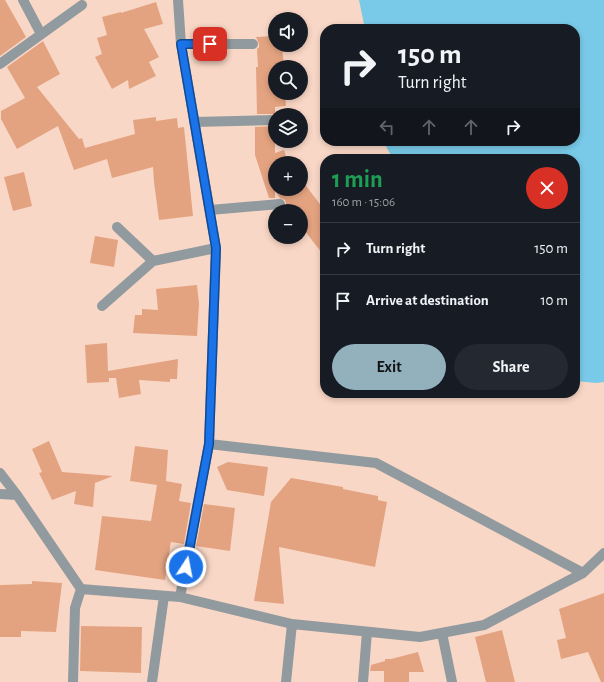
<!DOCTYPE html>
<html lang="en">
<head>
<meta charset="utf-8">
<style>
  body { margin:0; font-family:"Alegreya Sans",sans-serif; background:#242831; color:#f1f3f6; height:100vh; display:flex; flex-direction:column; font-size:15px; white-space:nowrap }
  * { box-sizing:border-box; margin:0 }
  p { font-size:13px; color:#9ea1a6 }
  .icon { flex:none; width:22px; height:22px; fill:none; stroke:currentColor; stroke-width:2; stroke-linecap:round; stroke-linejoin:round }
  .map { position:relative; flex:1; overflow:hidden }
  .sheet { position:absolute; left:320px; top:154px; width:260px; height:244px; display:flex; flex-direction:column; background:#171b24; border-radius:16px; box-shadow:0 2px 6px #0003 }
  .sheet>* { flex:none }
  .hud { position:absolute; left:320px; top:24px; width:260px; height:122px; border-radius:16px; box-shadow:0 2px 6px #0003; background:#171b24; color:#f1f3f6; overflow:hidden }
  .tools { position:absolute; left:268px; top:12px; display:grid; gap:8px }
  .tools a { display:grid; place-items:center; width:40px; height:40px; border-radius:50%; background:#171b24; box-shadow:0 2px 6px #0003; font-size:20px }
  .pin { position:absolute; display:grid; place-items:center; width:34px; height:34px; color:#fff; margin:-17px; border-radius:8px; box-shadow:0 2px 6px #0006 }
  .me { position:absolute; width:44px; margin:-22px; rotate:11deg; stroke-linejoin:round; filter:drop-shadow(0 0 3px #0008) }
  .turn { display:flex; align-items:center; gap:14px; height:84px; padding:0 12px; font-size:18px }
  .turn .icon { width:52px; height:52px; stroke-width:2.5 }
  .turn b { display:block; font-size:28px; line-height:34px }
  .lanes { display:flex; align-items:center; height:38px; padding:0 12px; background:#0003; justify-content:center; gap:20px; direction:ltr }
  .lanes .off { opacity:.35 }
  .round { display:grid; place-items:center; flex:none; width:42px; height:42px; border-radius:21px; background:#242831 }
  .head { display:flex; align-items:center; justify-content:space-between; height:68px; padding:0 12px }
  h1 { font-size:24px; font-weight:600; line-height:30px; color:#1e9e55 }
  .cta { display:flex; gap:8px; margin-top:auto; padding:8px 12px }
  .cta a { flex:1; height:46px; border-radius:24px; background:#93b1bc; color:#111; font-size:16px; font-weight:600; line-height:46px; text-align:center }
  .cta a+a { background:#242831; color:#f1f3f6 }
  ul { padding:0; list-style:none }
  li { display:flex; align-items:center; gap:12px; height:52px; padding:0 12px; border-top:1px solid #363941 }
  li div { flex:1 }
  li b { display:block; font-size:15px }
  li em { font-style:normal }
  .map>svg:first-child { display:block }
</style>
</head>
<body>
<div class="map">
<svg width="604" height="682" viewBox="0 0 604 682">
  <rect width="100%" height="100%" fill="#fdeee6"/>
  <!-- green -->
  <path fill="#f9d7c6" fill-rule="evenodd" d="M0 0H604V682H0ZM275 19H301V45H275ZM325 29H575V141H325ZM275 67H301V93H275ZM275 115H301V141H275ZM325 159H575V393H325ZM275 163H301V189H275ZM275 211H301V237H275Z"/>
  <!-- water -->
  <path fill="#79cae8" d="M359 0H604V382L596 383 575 381V159H393L383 141H575V29H365Z"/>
  <!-- building -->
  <path fill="#e3a381" d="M0 0H5L26 37 0 56Z
    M156 2 163 24 144 29 159 57 149 62 156 76 129 89 128 80 112 89 95 57 102 54 97 38 107 35 102 17 121 12V13Z
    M275 36V45H282L284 67H275V93H285L286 106 275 107V114H257L256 67H258L257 49 259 47V44L256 37Z
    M43 41 60 74 37 87 79 139 82 138 85 148 135 134 133 120 156 117V121L177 118 178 128 184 127 193 216 159 220 154 182 153 167 112 178 107 159 74 170 58 126 17 149 1 119V111L25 98 7 67Z
    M275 126V153L284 150 288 163H275V189H301V179L325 211V257L301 226V211H290L286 206V203L285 200 280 198 275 191V198H269L255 155V127Z
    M24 172 32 206 13 211 4 177Z
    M95 236 118 240 114 267 90 263Z
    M197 285 199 304 197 336 133 333 135 315H142V309L158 310 156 289Z
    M107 343 108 371 178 359 177 379H170V382L139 380 141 394 119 398 116 378H109V382L87 383 85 345Z
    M49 441 62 472 113 476 95 483 93 507 74 504 76 491 52 500 39 473 42 472 32 449Z
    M135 446 168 450 166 481 182 484 179 501 191 503 184 544 171 542V541L165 580 95 570 102 516 151 521 157 485 130 481Z
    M228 462 268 467 264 496 227 490 217 467Z
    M291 478 343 487V489L378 496V500L387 502 375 567 279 547 284 604 254 601 271 502Z
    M204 504 235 508 230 551 196 546Z
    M32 581 62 583 56 632 21 631V637H0V585L32 584Z
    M604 593V682H601L588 652 561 659 557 640 566 638 559 609Z
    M81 626 142 627 141 673 80 671Z
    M502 630 515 682H486L475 637Z
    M418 652 424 672H409V682H384V671H370L371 665 385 661V659H391Z"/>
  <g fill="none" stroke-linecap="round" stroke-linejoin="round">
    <!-- service -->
    <path stroke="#919a9e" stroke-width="10" d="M23 0 41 34
      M178 0 181 44 216 248 209 444 180 597
      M181 44H253
      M0 64 82 5
      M194 122 275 120
      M210 210 280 204
      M117 227 153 261
      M102 306 153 261 216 248
      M209 444 376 463 583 573
      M0 473 17 495 81 589
      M0 494 17 495
      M81 589 180 597 292 624 420 637 484 625 583 573 604 553
      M442 633 452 682
      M73 682 75 608 81 589
      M152 682 164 596
      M286 682 292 624
      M363 682 367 632"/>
  </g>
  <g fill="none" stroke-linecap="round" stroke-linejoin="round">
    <!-- route casing -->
    <g stroke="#114b97" stroke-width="10">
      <path id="route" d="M186 567 209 444 216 248 181 44H210"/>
    </g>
    <!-- route -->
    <use href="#route" stroke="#1a73e8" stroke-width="7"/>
  </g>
</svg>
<div class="tools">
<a><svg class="icon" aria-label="sound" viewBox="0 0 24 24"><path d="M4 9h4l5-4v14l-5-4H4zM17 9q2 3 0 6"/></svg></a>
<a><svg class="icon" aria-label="search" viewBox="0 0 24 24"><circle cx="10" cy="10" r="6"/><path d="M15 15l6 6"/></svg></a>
<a><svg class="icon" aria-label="layers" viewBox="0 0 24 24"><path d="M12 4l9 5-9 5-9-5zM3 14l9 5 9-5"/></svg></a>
<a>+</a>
<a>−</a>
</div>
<div class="pin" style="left:210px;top:44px;background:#d93025"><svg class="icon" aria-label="arrive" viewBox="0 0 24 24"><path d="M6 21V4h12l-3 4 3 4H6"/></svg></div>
<svg class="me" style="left:186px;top:567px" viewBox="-20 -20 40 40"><circle r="17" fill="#1a73e8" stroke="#fff" stroke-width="3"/><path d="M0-11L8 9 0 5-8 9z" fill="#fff"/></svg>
<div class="hud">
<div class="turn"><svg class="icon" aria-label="right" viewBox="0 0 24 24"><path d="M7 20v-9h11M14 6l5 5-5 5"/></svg><div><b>150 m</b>Turn right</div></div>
<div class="lanes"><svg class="icon off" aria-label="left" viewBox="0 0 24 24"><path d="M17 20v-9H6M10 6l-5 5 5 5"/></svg><svg class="icon off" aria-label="ahead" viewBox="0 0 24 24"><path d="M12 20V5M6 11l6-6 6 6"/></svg><svg class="icon off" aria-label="ahead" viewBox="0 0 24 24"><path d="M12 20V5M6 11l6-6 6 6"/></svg><svg class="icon" aria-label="right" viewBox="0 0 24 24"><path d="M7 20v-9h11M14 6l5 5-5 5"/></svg></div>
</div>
<section class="sheet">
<div class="head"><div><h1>1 min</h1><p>160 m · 15:06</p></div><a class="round" style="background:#d93025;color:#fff"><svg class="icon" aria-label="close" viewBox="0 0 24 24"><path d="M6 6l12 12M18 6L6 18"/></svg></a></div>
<ul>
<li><svg class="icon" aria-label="right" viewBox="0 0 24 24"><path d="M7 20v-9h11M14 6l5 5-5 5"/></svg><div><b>Turn right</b></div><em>150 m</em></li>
<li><svg class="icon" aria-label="arrive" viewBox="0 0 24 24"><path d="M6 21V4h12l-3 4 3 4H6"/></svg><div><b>Arrive at destination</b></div><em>10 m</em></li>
</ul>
<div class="cta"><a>Exit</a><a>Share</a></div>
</section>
</div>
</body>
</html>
